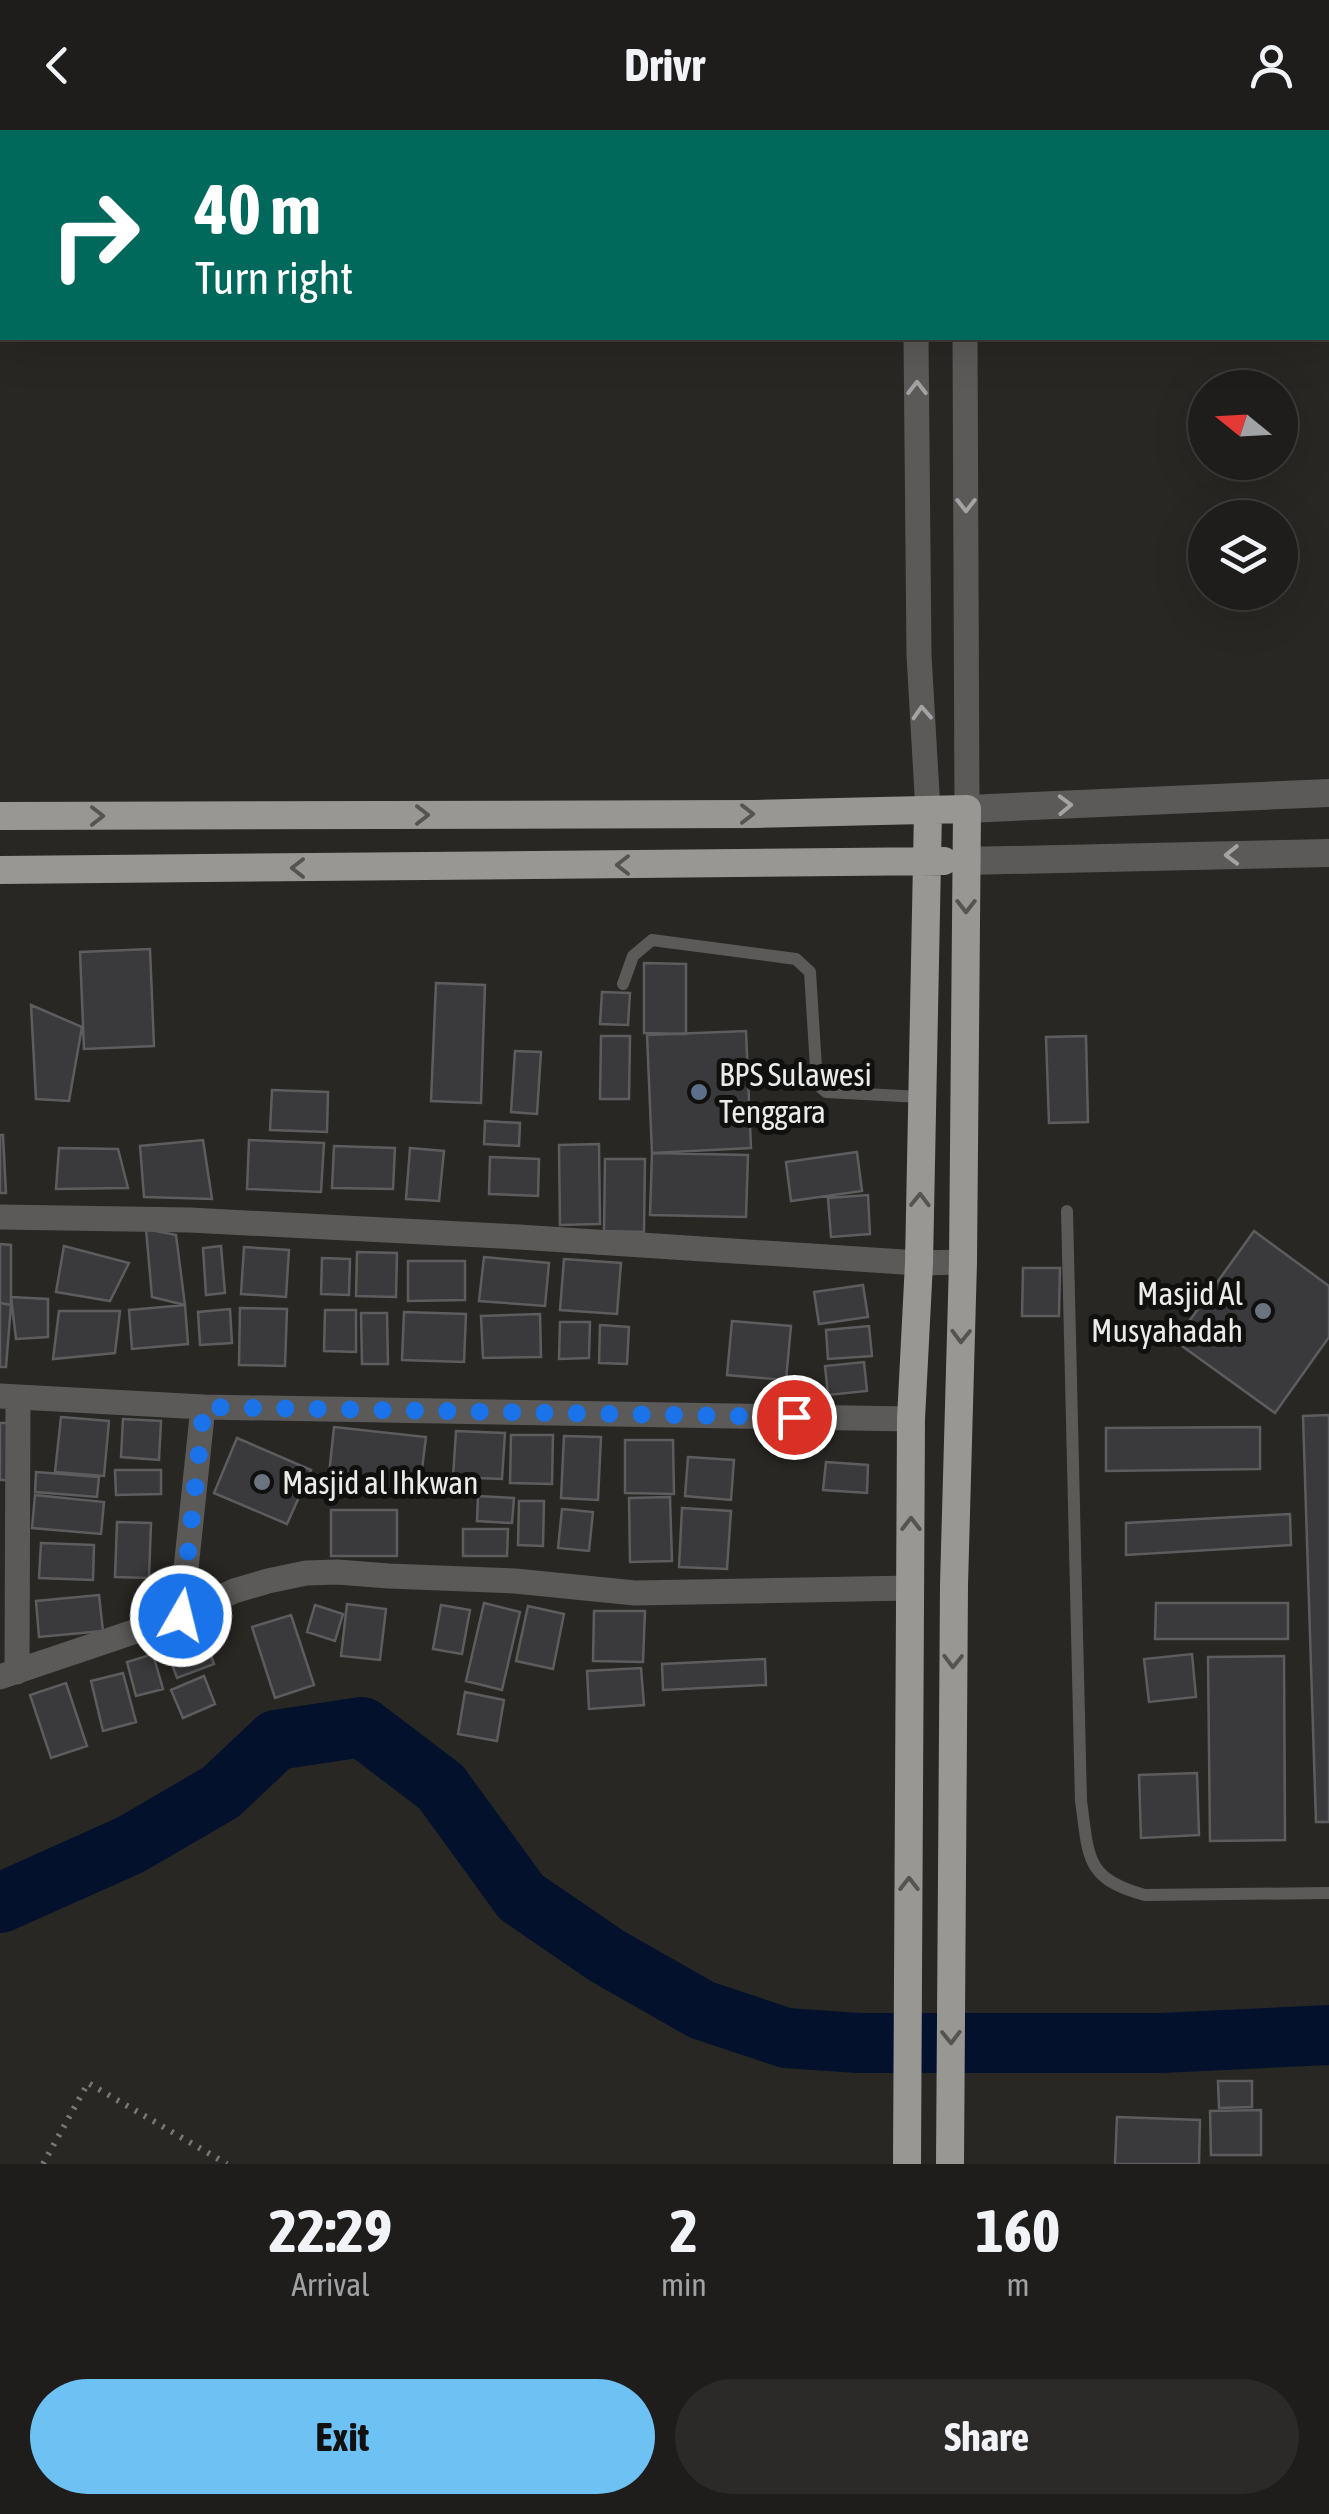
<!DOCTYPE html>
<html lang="en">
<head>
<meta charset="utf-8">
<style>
  body { margin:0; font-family:"Asap Condensed",sans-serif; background:#2b2a28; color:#f1f3f6; height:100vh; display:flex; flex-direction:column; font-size:38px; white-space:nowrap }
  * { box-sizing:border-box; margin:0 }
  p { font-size:32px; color:#a1a2a3 }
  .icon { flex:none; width:55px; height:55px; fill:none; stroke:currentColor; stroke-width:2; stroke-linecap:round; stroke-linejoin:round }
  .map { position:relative; height:2034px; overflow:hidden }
  .panel { display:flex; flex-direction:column; background:#1e1d1b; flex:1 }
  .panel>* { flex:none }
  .hud { position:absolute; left:0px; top:0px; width:1330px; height:210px; box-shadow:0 10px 40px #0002,0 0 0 2px #3c3b3a; background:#00695c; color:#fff; overflow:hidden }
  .needle { width:65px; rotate:288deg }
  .tools { position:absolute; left:1188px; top:240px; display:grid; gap:20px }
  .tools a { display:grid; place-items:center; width:110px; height:110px; border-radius:50%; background:#1e1d1b; box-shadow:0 10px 40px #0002,0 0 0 2px #3c3b3a; font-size:50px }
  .pin { position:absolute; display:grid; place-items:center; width:85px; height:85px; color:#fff; margin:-42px; border:5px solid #fff; border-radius:50%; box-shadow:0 2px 10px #0007 }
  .me { position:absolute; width:110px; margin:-55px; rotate:8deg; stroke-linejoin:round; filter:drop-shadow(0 0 8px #0008) }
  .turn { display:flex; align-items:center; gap:35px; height:210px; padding:0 30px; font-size:45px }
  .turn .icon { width:130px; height:130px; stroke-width:2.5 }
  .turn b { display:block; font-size:70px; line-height:85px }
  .eta { display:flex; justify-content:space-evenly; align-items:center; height:170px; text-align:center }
  .eta b { font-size:60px; font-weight:700; line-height:70px }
  .button { display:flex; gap:20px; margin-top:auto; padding:20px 30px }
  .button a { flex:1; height:115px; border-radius:60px; background:#6ec2f3; color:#111; font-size:40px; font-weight:700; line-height:115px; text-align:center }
  .button a+a { background:#2b2a28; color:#f1f3f6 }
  header { display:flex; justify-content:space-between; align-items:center; height:130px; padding:0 30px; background:#1e1d1b; font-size:45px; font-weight:700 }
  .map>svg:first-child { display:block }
</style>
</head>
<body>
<header><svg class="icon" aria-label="back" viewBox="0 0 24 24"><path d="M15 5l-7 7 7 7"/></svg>Drivr<svg class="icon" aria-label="person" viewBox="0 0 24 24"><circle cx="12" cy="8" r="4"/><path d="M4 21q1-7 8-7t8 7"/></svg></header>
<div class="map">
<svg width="1329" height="2034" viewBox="0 0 1329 2034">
  <rect width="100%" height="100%" fill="#282724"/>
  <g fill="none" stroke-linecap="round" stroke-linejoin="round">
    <!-- river -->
    <path stroke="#04112d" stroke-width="60" d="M0 1773 130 1715 221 1662 276 1610 362 1597 441 1657 521 1767 607 1826 702 1880 786 1908 858 1913H1161L1329 1905"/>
  </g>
  <!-- building -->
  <path fill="#3a393b" stroke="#5d5c5f" stroke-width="2.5" d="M150 819 154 916 84 919 80 822Z
    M644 833 686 834V904L644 903Z
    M436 853 485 855 481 973 431 971Z
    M602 862 630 863 628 895 600 894Z
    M31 875 82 897 69 971 36 969Z
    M746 901 751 1018 652 1023 647 905Z
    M601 906H630L629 969H600Z
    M1086 906 1088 992 1049 993 1046 907Z
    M515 921 541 922 537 984 511 982Z
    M272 960 328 962 327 1002 270 1000Z
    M485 991 520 993 519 1016 484 1014Z
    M0 1005H3L6 1063H0Z
    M203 1010 212 1069 144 1067 140 1016Z
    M249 1010 324 1013 321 1062 247 1059Z
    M599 1014 600 1094 560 1095 559 1015Z
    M334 1016 395 1018 393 1059 332 1058Z
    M59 1018 118 1019 128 1058 56 1059Z
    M410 1018 444 1021 439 1071 406 1069Z
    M857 1022 862 1061 791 1071 786 1032Z
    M652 1023 748 1025 746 1087 650 1085Z
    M490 1027 539 1029 538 1066 489 1064Z
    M605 1029H645L644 1102 604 1101Z
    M868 1065 870 1104 831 1107 828 1068Z
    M146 1099 176 1105 185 1175 152 1167Z
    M1254 1101 1329 1156V1207L1275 1283 1175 1211Z
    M0 1114 11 1115V1175L0 1173Z
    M64 1116 129 1133 110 1171 56 1162Z
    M221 1116 225 1163 206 1165 203 1118Z
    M244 1117 289 1120 286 1167 241 1164Z
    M357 1122 397 1123 396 1167 356 1166Z
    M484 1127 549 1133 545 1176 479 1171Z
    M322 1128 350 1129 349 1165 321 1164Z
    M564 1129 621 1133 617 1184 560 1180Z
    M408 1131H465V1170L408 1171Z
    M1023 1138H1060L1059 1186H1022Z
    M863 1155 868 1187 819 1194 814 1162Z
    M11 1167 48 1169V1207L16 1209Z
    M0 1173 11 1175 6 1237H0Z
    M185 1175 188 1214 132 1219 129 1180Z
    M240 1178 287 1179 285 1236 239 1235Z
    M230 1179 232 1213 200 1215 198 1182Z
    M325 1180H356V1222L324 1221Z
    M59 1181H120L115 1223 53 1229Z
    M404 1182 466 1184 464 1232 402 1230Z
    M361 1183H387L388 1234H362Z
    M540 1184 541 1227 483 1228 481 1186Z
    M732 1191 791 1196 786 1250 727 1245Z
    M560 1192H590L589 1228 559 1229Z
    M600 1195 629 1197 627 1234 599 1233Z
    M869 1196 872 1226 828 1229 826 1200Z
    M864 1232 867 1261 828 1265 825 1236Z
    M1329 1285V1692H1316L1303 1286Z
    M61 1287 109 1291 104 1346 55 1342Z
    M123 1289 161 1291 159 1330 121 1327Z
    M0 1293H10L8 1350H0Z
    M334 1297 426 1307 419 1363 328 1354Z
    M1260 1297V1339L1106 1341V1298Z
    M456 1301 505 1303 502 1349 453 1347Z
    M511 1305H553L552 1354 510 1353Z
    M564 1306 601 1307 598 1370 561 1368Z
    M237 1308 311 1340 287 1394 214 1363Z
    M625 1310H673L674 1364 625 1363Z
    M688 1327 734 1330 731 1370 685 1366Z
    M826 1332 868 1335 867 1363 823 1360Z
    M115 1340H161V1364L116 1365Z
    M36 1342 99 1347 97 1367 35 1362Z
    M35 1365 104 1372 101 1404 32 1398Z
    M478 1366 514 1368 512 1393 477 1391Z
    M670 1367 672 1431 630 1432 629 1368Z
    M519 1371H544L543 1416 518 1415Z
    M682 1378 731 1381 727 1439 679 1437Z
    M562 1379 593 1382 589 1421 558 1418Z
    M331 1380H397V1426H331Z
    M1290 1384 1291 1415 1126 1425V1393Z
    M117 1392 151 1393 149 1448 115 1447Z
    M463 1399H508L507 1426H463Z
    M41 1413 94 1415 93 1450 39 1448Z
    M99 1465 103 1501 39 1507 36 1471Z
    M484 1473 520 1482 502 1560 466 1551Z
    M1156 1473H1288V1509H1155Z
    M347 1474 386 1479 380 1530 341 1526Z
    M315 1475 343 1484 335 1511 307 1502Z
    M441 1475 470 1480 462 1524 433 1519Z
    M528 1476 564 1484 553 1539 516 1531Z
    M594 1481H645L643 1532 593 1531Z
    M291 1485 314 1555 275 1568 252 1497Z
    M201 1497 214 1534 177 1548 163 1510Z
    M153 1524 163 1559 136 1566 127 1532Z
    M1192 1524 1196 1567 1149 1572 1144 1529Z
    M1284 1526 1285 1710 1210 1711 1208 1527Z
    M765 1529 766 1555 663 1560 662 1534Z
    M641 1538 644 1575 589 1579 587 1541Z
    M123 1543 136 1592 103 1601 91 1551Z
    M204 1546 215 1574 183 1588 171 1560Z
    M66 1553 87 1616 51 1628 30 1565Z
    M465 1562 504 1570 497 1611 458 1604Z
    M1197 1643 1199 1705 1141 1708 1139 1645Z
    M1218 1951H1252V1977L1219 1978Z
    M1261 1980V2025H1211L1210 1981Z
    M1117 1987 1200 1990 1199 2034H1115Z"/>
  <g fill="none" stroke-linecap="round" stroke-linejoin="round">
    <!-- path -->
    <path stroke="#797876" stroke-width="6" stroke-dasharray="2.5 8" stroke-linecap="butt" d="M43 2034 88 1953 227 2034"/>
    <!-- service -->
    <path stroke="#5b5a59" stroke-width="12" d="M623 854 633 826 652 810 796 829 810 842 817 954 826 962 921 967
      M1067 1081 1081 1671C1089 1726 1084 1749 1145 1765L1329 1763"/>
    <!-- minor -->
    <path stroke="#5b5a59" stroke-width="25" d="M915 0V2
      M964 0V2
      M916 208 919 525 928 681
      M965 208 967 679
      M0 1087 190 1090 519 1107 919 1133 963 1132
      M0 1266 203 1277 911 1289
      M181 1486 203 1277
      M17 1542 18 1267
      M0 1547 181 1486 234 1461 268 1451 306 1443 337 1442 389 1446 515 1451 635 1463 911 1458"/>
    <!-- tertiary -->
    <path stroke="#5b5a59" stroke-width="28" d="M967 679 1329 663
      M966 731 1329 723"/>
    <!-- trunk -->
    <path stroke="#999794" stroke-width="28" d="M0 686 755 684 967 679 963 1132 954 1455 950 2034
      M0 740 944 731
      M907 2034 911 1289 919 1133 928 681"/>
  </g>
  <!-- one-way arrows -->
  <defs><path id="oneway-chevron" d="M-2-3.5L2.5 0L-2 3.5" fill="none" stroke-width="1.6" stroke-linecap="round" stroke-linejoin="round" transform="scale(2.5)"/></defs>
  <g stroke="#a4a2a2">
    <use href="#oneway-chevron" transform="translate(917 258) rotate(-90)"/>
    <use href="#oneway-chevron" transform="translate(966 375) rotate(90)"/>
    <use href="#oneway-chevron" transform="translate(922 583) rotate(-93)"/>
    <use href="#oneway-chevron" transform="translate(1065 675) rotate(-2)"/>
    <use href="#oneway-chevron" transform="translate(1232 725) rotate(179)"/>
  </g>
  <g stroke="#545451">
    <use href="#oneway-chevron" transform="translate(747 684)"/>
    <use href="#oneway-chevron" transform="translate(422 685)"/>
    <use href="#oneway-chevron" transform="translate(97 686)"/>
    <use href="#oneway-chevron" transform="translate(623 735) rotate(180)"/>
    <use href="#oneway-chevron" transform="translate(298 738) rotate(180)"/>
    <use href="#oneway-chevron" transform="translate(966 776) rotate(90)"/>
    <use href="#oneway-chevron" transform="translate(920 1070) rotate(-89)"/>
    <use href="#oneway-chevron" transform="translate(961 1206) rotate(91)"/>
    <use href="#oneway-chevron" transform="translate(911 1394) rotate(-90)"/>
    <use href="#oneway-chevron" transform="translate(953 1531) rotate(91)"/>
    <use href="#oneway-chevron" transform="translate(909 1754) rotate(-90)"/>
    <use href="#oneway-chevron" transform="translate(951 1907) rotate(89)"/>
  </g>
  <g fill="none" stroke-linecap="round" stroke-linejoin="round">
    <!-- route -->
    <path stroke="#1a73e8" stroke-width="18" stroke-dasharray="0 32.4" d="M181 1486 204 1277 794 1287"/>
  </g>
  <!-- markers -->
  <circle fill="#5c6f8a" stroke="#10100e" stroke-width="4" cx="699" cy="962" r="10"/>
  <g fill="#6b7280" stroke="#10100e" stroke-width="4">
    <circle cx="1263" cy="1181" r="10"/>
    <circle cx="262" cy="1352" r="10"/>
  </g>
  <g text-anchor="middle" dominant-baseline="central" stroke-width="10" stroke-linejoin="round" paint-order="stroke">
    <!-- poi labels -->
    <g font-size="32" fill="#ecebea" stroke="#10100e" text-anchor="start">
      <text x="719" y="944">BPS Sulawesi<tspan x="719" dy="37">Tenggara</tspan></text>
      <text x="1243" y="1163" text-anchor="end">Masjid Al<tspan x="1243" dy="37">Musyahadah</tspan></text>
      <text x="282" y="1352">Masjid al Ihkwan</text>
    </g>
  </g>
</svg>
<div class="tools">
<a><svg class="needle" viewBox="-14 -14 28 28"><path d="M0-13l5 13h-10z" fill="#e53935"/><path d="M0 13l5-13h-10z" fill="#a1a2a3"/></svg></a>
<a><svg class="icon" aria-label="layers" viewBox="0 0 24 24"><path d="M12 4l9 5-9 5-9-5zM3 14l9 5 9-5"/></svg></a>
</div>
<div class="pin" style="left:794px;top:1287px;background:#d93025"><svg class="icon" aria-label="arrive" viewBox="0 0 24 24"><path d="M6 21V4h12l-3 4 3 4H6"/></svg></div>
<svg class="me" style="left:181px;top:1486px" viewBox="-20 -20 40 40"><circle r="17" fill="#1a73e8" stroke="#fff" stroke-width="3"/><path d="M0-11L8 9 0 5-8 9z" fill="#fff"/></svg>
<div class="hud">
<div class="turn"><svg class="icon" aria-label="right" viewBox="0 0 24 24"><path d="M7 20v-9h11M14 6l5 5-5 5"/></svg><div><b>40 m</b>Turn right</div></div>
</div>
</div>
<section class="panel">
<div class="eta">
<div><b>22:29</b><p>Arrival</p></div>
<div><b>2</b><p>min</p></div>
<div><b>160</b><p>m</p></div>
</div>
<div class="button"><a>Exit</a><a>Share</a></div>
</section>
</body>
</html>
